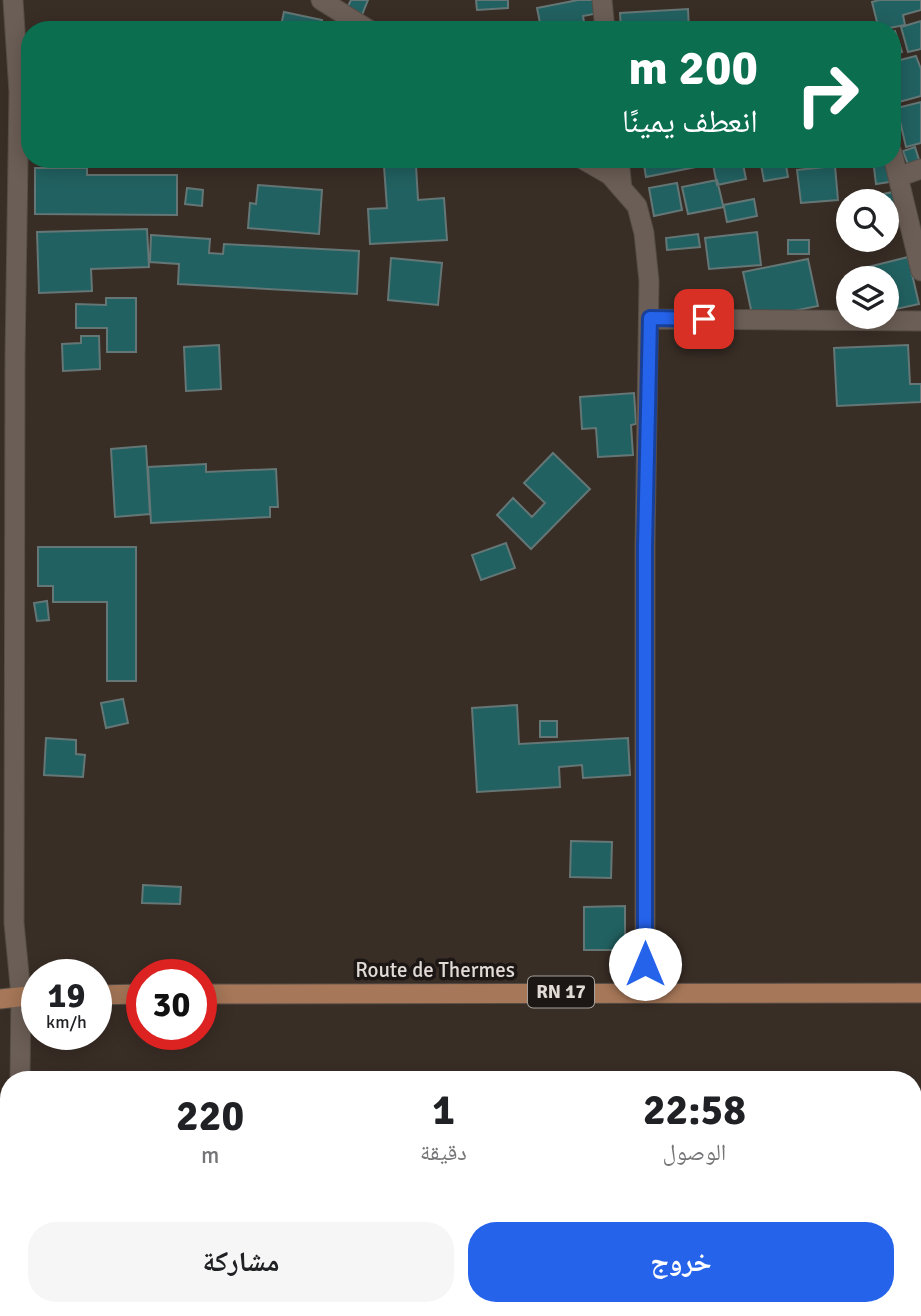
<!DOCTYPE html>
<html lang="ar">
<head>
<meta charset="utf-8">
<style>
  body { margin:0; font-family:Signika,"Noto Naskh Arabic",sans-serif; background:#f6f6f6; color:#202124; direction:rtl; height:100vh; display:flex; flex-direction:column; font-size:26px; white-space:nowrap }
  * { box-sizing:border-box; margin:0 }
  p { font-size:23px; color:#757577 }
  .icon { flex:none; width:38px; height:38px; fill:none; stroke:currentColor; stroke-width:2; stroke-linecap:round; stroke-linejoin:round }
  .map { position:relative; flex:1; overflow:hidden; direction:ltr }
  .panel { position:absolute; left:0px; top:1071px; width:922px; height:245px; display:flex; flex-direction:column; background:#fff; border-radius:28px 28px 0 0; box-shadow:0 4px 18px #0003; direction:rtl }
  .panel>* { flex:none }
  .hud { position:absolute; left:21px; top:21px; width:880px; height:147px; border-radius:28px; box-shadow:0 4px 18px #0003; direction:rtl; background:#0b6e4f; color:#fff; overflow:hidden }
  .controls { position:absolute; left:836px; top:189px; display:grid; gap:14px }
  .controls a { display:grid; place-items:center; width:63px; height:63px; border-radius:50%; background:#fff; box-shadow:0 4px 18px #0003; font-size:35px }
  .speed { position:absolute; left:21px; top:959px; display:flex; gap:14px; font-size:35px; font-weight:700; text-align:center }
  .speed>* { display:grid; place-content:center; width:91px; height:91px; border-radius:50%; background:#fff; box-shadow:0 4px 18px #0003; line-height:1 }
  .speed small { font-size:18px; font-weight:400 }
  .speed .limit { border:10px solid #d22; background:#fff; color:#111 }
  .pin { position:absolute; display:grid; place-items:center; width:60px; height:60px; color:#fff; margin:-30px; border-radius:14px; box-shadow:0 4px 10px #0006 }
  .me { position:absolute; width:77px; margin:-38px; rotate:0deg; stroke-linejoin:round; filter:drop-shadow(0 0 5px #0008) }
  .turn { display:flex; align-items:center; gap:24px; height:147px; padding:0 28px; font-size:32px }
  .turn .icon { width:91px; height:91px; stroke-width:2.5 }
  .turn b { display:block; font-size:49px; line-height:60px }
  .eta { display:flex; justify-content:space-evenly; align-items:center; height:119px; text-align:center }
  .eta b { font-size:42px; font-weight:700; line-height:49px }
  .cta { display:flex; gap:14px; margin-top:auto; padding:14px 28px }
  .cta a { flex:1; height:80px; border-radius:28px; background:#2563eb; color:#fff; font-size:28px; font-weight:700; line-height:80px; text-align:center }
  .cta a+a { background:#f6f6f6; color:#202124 }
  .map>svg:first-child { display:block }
</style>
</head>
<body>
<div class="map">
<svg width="921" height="1316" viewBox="0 0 921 1316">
  <rect width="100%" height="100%" fill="#392e26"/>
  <!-- building -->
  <path fill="#226161" stroke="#647675" stroke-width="2" d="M351 0H368L362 15 347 8Z
    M476 0H508V8L477 10Z
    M578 0H596L599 13 583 16 585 28 568 30 567 23 541 28 537 8Z
    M879 0H921V10L903 15 905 25 879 30 872 2Z
    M688 9 689 30H621L620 13Z
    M284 12 322 20 319 30H280Z
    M921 21V49L908 52 901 27Z
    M86 26 206 29V30H86Z
    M895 31 902 52 892 56V32Z
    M916 56 921 69V96L899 102 892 62Z
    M921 102V143L906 147 897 108Z
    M915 147 920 163 909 167 903 151Z
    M643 159H699L701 166 646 177Z
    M712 159H742L746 179 717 185Z
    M760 159H785L788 177 764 181Z
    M873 159H887L890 182 876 184Z
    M416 165 418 200 444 198 447 240 370 244 368 209 387 208 384 166Z
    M835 166 838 200 801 203 797 170Z
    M35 168H87V175H177V215L35 214Z
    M717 180 723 205 754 199 757 216 727 222 724 207 688 214 682 187Z
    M677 183 682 210 654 216 649 188Z
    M258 185 322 190 319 234 248 228 250 203 256 204Z
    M187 188 203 190 202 206 185 204Z
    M898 191 904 219 887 223V201H849V229L843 202Z
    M147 229 149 267 91 269 92 291 39 293 37 232Z
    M757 232 761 265 709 269 705 238Z
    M698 234 700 247 667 250 666 238Z
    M151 235 210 239 209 253 223 254 224 244 359 251 357 294 178 284 179 264 150 262Z
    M788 240H809V254H788Z
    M908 257 919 304 887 311V278H870L868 267Z
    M391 258 442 263 438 305 388 300Z
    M808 259 818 306 753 319 743 272Z
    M106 298H136V352H107V328H76V304L106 305Z
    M81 336H99L100 369 63 371 62 344 81 343Z
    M219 345 221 389 186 391 184 347Z
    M908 345 910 384H921V402L837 406 834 348Z
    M634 393 636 424 631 425 633 455 598 457 596 428 582 429 580 397Z
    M146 446 150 514 115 517 111 449Z
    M553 453 590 489 531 549 497 515 513 498 532 517 545 503 524 483Z
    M206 464V472L276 469 278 507H270V517L151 523 148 467Z
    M506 543 515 568 481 580 472 555Z
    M38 547H136V681H107V602H53V586H38Z
    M47 601 49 620 37 621 34 603Z
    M123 699 128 723 106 728 101 703Z
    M517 705 519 744 628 738 630 775 583 778 582 765 559 767 560 787 477 792 472 708Z
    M540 721H557V737H540Z
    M46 738 76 740V754L85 755 83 777 44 775Z
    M571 841 612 842 611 878 570 877Z
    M143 885 181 887 180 904 142 903Z
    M625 906V950H584V907Z"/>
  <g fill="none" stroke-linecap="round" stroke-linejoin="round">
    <!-- minor casing -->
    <g stroke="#564d46" stroke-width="21">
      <path id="minor" d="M13 0 19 92 15 358 14 923 21 995
        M321 0 369 30
        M602 0 605 30
        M892 152 921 271
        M582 159 610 175 637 206 644 233 649 281 645 547V992
        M619 159 622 189
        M898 177 921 169
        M650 319 921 321"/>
    </g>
    <!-- tertiary casing -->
    <g stroke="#564d46" stroke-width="21">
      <path id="tertiary" d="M20 1080 21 995
        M19 1316V1307"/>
    </g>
    <!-- primary casing -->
    <g stroke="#564d46" stroke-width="21">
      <path id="primary" d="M201 994 921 993
        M96 995 142 994
        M0 999 37 995"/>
    </g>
    <!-- minor -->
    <use href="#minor" stroke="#6b5e56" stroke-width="19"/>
    <!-- tertiary -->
    <use href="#tertiary" stroke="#6b5e56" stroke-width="19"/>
    <!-- primary -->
    <use href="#primary" stroke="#a67758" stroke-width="19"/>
    <!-- rail casing -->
    <g stroke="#948b85" stroke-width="8">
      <path id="rail" d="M0 1104 9 1105
        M914 1176 921 1177"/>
    </g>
    <!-- rail -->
    <use href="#rail" stroke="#1c1714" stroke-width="5" stroke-dasharray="16" stroke-linecap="butt"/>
  </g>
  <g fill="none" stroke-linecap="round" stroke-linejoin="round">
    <!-- route casing -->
    <g stroke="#184099" stroke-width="18">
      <path id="route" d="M645 964V547L650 318 704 319"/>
    </g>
    <!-- route -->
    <use href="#route" stroke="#2563eb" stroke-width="12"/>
  </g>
  <g text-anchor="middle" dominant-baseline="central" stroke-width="7" stroke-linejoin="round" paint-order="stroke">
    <!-- shield labels -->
    <rect fill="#1c1714" stroke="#a6a09b" stroke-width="2" x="528" y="976.5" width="66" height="31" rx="5"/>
    <g font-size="19" font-weight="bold" fill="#e1dad5">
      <text x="561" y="992">RN 17</text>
    </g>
    <!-- street labels -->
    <g font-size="21" fill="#e1dad5" stroke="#1c1714">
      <text x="435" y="970">Route de Thermes</text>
    </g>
  </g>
</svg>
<div class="controls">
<a><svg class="icon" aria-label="search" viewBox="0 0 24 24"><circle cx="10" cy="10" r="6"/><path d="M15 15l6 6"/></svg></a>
<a><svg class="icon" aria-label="layers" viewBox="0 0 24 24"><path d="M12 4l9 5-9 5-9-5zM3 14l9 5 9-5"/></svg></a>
</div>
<div class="speed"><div>19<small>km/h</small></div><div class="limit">30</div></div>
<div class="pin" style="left:704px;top:319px;background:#d93025"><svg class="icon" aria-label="arrive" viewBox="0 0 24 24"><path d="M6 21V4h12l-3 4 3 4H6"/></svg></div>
<svg class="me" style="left:645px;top:964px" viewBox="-20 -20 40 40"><circle r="19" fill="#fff"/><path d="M0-13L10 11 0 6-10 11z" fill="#2563eb"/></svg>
<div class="hud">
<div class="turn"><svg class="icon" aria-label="right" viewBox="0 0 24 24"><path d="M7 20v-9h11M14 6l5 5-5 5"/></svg><div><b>200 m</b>انعطف يمينًا</div></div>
</div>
<section class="panel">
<div class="eta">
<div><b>22:58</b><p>الوصول</p></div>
<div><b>1</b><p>دقيقة</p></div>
<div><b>220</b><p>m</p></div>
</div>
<div class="cta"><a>خروج</a><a>مشاركة</a></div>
</section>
</div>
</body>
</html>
